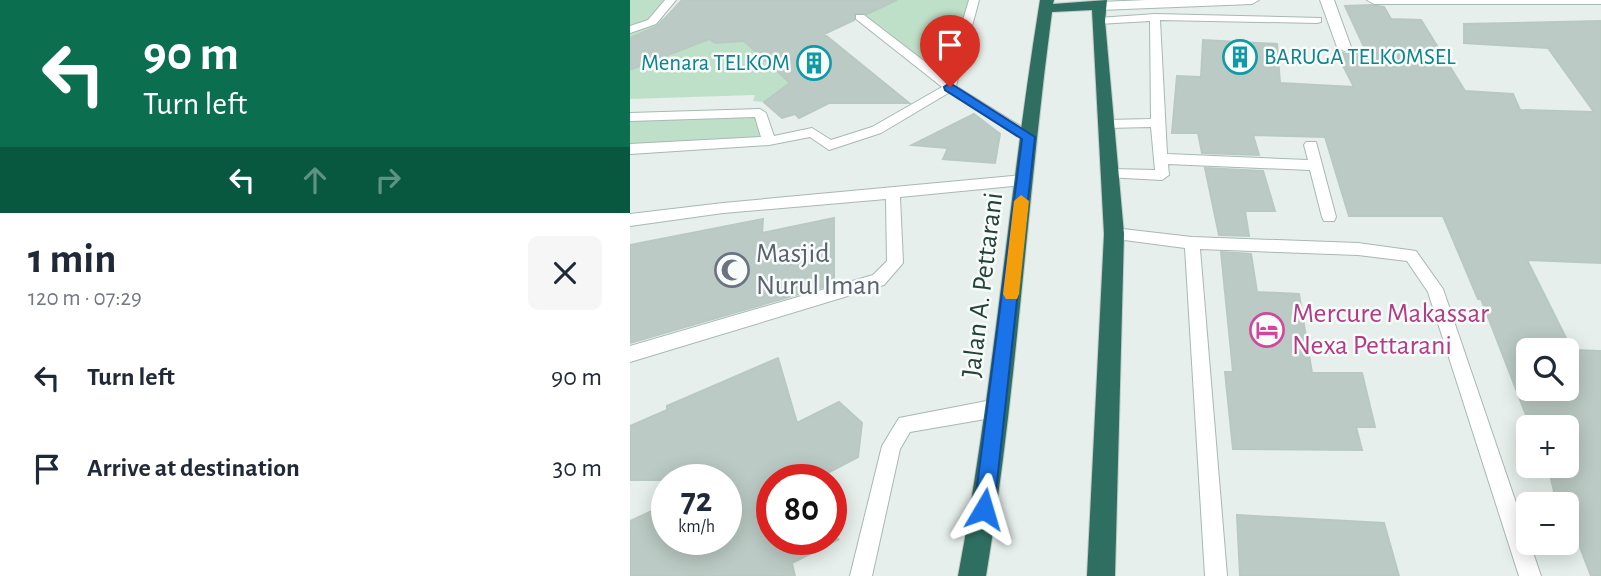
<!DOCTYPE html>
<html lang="en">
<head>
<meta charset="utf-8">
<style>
  body { margin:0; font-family:"Alegreya Sans",sans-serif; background:#f6f6f7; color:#1f2937; height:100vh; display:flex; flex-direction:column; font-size:26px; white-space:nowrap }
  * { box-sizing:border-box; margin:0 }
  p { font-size:23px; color:#747a83 }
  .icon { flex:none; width:38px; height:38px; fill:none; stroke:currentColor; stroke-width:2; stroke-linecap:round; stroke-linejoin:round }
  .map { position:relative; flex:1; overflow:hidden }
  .details { display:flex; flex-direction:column; background:#fff; width:630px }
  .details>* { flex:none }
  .hud { background:#0b6e4f; color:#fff; overflow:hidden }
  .controls { position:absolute; left:886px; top:338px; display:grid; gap:14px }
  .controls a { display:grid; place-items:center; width:63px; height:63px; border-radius:10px; background:#fff; box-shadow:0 4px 18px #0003; font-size:35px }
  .speed { position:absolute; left:21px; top:464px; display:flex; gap:14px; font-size:35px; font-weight:700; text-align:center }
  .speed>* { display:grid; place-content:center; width:91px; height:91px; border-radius:50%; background:#fff; box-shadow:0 4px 18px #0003; line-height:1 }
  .speed small { font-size:18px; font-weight:400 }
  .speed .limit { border:10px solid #d22; background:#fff; color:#111 }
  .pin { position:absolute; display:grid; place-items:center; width:60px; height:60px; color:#fff; margin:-72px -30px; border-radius:50% 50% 50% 0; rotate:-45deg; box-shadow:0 0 7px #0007 }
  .pin .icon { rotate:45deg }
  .me { position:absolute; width:77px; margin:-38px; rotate:7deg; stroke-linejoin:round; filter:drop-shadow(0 0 5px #0008) }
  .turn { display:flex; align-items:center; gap:24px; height:147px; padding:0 28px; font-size:32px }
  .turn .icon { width:91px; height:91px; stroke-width:2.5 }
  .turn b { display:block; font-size:49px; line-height:60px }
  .lanes { display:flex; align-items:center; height:66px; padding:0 28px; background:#0003; justify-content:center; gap:35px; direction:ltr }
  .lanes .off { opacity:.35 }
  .round { display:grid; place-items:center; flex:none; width:74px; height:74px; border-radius:10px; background:#f6f6f7 }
  .headline { display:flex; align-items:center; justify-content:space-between; height:119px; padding:0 28px }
  h1 { font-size:42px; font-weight:700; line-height:52px }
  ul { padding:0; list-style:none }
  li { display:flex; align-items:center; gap:21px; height:91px; padding:0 28px }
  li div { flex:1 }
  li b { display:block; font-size:26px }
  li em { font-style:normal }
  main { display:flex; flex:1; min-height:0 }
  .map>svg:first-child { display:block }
</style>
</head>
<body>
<main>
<section class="details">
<div class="hud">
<div class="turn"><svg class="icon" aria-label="left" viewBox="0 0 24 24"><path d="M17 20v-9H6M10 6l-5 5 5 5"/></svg><div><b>90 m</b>Turn left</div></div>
<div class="lanes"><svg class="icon" aria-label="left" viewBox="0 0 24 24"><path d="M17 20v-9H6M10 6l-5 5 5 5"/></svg><svg class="icon off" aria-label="ahead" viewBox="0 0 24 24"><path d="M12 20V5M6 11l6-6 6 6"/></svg><svg class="icon off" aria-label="right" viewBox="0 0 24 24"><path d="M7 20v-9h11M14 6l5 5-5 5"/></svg></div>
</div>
<div class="headline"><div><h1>1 min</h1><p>120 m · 07:29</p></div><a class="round"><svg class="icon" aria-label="close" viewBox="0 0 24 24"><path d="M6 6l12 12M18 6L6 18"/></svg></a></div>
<ul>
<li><svg class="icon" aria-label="left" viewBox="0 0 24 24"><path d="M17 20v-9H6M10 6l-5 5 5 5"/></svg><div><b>Turn left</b></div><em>90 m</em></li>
<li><svg class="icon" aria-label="arrive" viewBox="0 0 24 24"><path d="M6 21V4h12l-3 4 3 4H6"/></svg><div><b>Arrive at destination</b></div><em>30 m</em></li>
</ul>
</section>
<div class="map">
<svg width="971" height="576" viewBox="0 0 971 576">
  <rect width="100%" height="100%" fill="#e6efeb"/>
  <!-- green -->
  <path fill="#bfe0c8" d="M0 0H41L23 22 40 16 51 18 0 38Z
    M247 0H344L320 87 230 17 246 10Z
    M81 38 90 42 111 38 160 83 134 102 123 101 125 95 0 99V70Z
    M119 109 130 113 139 141 0 149V113Z"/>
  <!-- building -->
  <path fill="#bbcac4" stroke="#b8c9c2" stroke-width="2" fill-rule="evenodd" d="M52 0H267L237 14 224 13V20L194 34 279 103H199L169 118 165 114 152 118 134 102 160 83 114 41 85 43 79 39 0 70V38L28 26Z
    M741 5 754 7 761 19 791 20 835 91 883 94 890 110 964 112 918 48 834 43V24L971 21V263L897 260 942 350 971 351V576H961L940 521 936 520V504H927L918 466H936V416L896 415 851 299H848L813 216H719L695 137 623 135 629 155 572 153 568 133H542L547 76 571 77 573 40 647 44 650 83 724 87 705 50 715 54 723 49H735L715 6ZM898 350H936V388H898Z
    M344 114 370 134 365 163 313 159 318 148 282 145Z
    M575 168 633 171 645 211H615L619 236 589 235Z
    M204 218V284L0 343V245L133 219 132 233Z
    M591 252 621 254 627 292 669 294 682 373H732L745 427H726L732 450 603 449 595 372H603Z
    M148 358 167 423 209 402 232 423 228 457 184 480H142V539H209L162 563 165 576H0V521L37 504V539H96V480H0V426L37 410V406Z
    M607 515 754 523 769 576H610Z"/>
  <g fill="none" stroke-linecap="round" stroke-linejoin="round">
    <!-- lane casing -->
    <g stroke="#a8b8b2" stroke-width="2">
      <path id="lane" d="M35 0H46L26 24 0 33V26L18 20Z
        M339 0H349L326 86 403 134V140H393L320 92 251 133 199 150 180 137 139 145 0 154V144L131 137 125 117 0 121V113L130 109 136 113 144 136 182 128 201 140 242 127 312 87 226 19V15H234L316 78Z
        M525 14 691 18V22L687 23 530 20 537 154 678 160 674 145 676 142H686L706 217 704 221H694L692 217 680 170 538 164 539 175 532 180 476 177 474 174 481 169 525 170 521 127 476 128 470 124 476 120 521 119 520 21 468 24 463 21 468 18Z
        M394 175 401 180 394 185 270 197 273 263 254 285 0 362V346L243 275 257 261 256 199 93 213 0 226V214L93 203Z
        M484 228 562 237 728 243 786 251 813 289 911 576H889L798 292 777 261 728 255 570 249 597 576H575L555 248 479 238 477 234Z
        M367 399 373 402 376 408 373 414 367 417 280 432 270 449 242 576H220L252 446 269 418Z"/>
    </g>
    <!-- street casing -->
    <g stroke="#a8b8b2" stroke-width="2">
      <path id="street" d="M517 0H629L622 4 470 10 463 6 470 2Z
        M690 0H704L721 47 719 50 714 51 707 47Z
        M737 0H971V4H744Z"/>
    </g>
    <!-- highway casing -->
    <g stroke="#c2cac8" stroke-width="2">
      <path id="highway" d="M410 0H424L423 4 477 0 475 21 494 234 485 576H457L474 234 462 10 422 12C397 199 387 389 356 576H328C364 386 379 191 410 0Z"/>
    </g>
    <!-- lane -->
    <use href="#lane" fill="#fff" fill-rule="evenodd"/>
    <!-- street -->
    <use href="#street" fill="#fff" fill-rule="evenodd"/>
    <!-- highway -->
    <use href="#highway" fill="#2f6f62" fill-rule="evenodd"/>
  </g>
  <!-- route -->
  <path fill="#1a73e8" stroke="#114b97" stroke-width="2" d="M320 83 405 137 364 509 361 516 354 519 347 516 344 509 392 139 315 90 314 87Z"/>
  <!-- slow -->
  <path fill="#f59e0b" d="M391 195 399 201 389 294 387 299H376L373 294 384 201Z"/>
  <!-- icons -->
  <defs>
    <g id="building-ring" transform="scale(1.75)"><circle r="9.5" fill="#f7fbf9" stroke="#0f9aa8" stroke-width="1.5"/><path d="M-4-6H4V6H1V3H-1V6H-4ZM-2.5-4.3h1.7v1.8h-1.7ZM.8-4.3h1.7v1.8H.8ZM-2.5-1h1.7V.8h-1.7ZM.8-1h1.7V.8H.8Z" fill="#0f9aa8"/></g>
    <g id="mosque-ring" transform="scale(1.75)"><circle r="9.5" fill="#f7fbf9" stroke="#6b7280" stroke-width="1.5"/><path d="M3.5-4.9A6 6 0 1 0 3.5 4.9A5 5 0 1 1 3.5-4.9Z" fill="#6b7280"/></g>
    <g id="hotel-ring" transform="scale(1.75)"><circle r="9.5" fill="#f7fbf9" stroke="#d1479c" stroke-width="1.5"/><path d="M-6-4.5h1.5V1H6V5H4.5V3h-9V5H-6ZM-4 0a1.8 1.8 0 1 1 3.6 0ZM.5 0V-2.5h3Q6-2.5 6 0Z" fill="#d1479c"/></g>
  </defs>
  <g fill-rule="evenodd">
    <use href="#building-ring" x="610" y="57"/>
    <use href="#building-ring" x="184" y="63"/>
    <use href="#mosque-ring" x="102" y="270"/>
    <use href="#hotel-ring" x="637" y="330"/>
  </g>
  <g text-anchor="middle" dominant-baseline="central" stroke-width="5" stroke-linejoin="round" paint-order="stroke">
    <!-- far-culture labels -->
    <g font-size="23" fill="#0d838f" stroke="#f7fbf9" text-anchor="start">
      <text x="634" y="57">BARUGA TELKOMSEL</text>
      <text x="160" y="63" text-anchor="end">Menara TELKOM</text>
    </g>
    <!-- worship labels -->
    <g font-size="28" fill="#5b616d" stroke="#f7fbf9" text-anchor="start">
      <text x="126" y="254">Masjid<tspan x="126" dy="32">Nurul Iman</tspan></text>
    </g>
    <!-- street labels -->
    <g font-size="28" fill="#24423a" stroke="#f7fbf9">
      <text transform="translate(353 285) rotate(-83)">Jalan A. Pettarani</text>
    </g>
    <!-- hotel labels -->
    <g font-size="28" fill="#b23c85" stroke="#f7fbf9" text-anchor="start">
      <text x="662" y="314">Mercure Makassar<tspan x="662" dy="32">Nexa Pettarani</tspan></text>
    </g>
  </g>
</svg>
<div class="controls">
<a><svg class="icon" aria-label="search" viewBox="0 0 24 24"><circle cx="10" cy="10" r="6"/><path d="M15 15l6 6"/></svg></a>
<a>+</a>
<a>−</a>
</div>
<div class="speed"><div>72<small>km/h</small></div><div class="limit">80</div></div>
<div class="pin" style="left:320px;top:87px;background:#d93025"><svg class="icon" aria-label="arrive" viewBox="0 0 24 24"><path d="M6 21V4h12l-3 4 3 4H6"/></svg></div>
<svg class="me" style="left:354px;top:509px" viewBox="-20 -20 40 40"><path d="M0-17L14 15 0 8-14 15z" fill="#1a73e8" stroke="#fff" stroke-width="4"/></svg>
</div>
</main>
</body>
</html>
